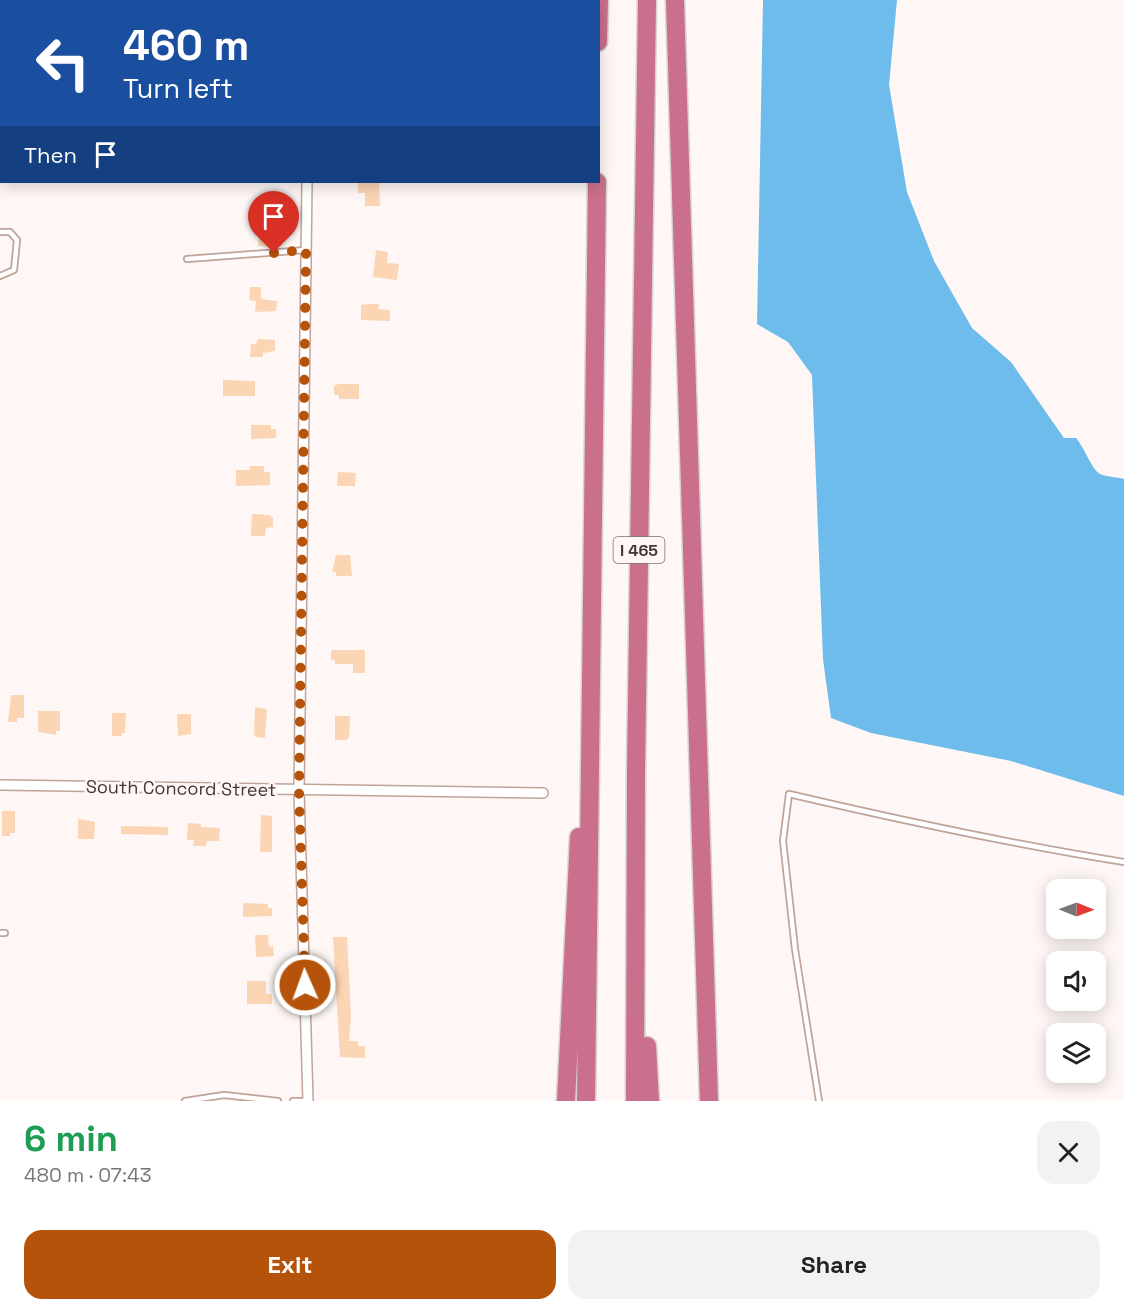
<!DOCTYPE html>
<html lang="en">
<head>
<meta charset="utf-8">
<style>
  body { margin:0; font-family:"Space Grotesk",sans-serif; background:#f2f2f2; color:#222; height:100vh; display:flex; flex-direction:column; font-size:22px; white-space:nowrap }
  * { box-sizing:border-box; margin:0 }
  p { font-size:20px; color:#767676 }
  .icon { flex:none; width:33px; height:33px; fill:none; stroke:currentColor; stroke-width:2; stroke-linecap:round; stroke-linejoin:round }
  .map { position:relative; height:1101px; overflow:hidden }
  .details { display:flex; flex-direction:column; background:#fff; flex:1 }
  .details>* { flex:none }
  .guide { position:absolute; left:0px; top:0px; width:600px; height:183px; box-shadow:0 3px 15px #0003; background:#1a4fa0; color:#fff; overflow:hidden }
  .needle { width:39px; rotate:91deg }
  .buttons { position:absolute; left:1046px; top:879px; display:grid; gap:12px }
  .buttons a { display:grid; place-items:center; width:60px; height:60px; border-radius:12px; background:#fff; box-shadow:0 3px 15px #0003; font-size:30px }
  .pin { position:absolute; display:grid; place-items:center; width:51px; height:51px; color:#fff; margin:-62px -26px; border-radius:50% 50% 50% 0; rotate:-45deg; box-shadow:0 0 6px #0007 }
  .pin .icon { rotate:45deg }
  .me { position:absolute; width:66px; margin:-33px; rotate:358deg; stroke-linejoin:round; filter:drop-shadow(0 0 4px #0008) }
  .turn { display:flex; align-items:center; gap:21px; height:126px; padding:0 24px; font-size:27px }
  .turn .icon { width:78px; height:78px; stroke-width:2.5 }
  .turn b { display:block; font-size:42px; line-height:51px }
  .then { display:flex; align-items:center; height:57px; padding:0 24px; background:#0003; gap:12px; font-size:22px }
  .round { display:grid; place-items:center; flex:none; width:63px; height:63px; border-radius:18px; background:#f2f2f2 }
  .overview { display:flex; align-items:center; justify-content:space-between; height:102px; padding:0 24px }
  h1 { font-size:36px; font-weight:700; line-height:45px; color:#1e9e55 }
  .primary-button { display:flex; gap:12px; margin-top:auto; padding:12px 24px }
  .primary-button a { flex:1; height:69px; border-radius:18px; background:#b45309; color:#fff; font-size:24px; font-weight:700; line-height:69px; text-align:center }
  .primary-button a+a { background:#f2f2f2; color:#222 }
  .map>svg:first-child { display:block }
</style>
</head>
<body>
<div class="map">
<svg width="1124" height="1101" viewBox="0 0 1124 1101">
  <rect width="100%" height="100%" fill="#fef7f5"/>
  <!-- water -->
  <path fill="#6ebceb" d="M763 0H897L889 85 907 192 934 261 972 328 1011 362 1064 438H1076C1084 447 1092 470 1100 474 1107 477 1117 477 1124 479V796L1011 761 871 733 831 718 823 659 812 375 788 342 757 324Z"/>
  <!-- building -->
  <path fill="#fcd5b4" d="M358 182H379L380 206H365V193H358Z
    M259 236 280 237 279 247 258 246Z
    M376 250 388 252 387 263 399 264 397 280 373 277Z
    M250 287H261V299L277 301 276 311 255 312 256 301 249 300Z
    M369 304H379L378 309 390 310V321L361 320V305Z
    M258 339 275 340V351L263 353V357H250L251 344H256Z
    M223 380 255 381V396H223Z
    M338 384H359V399H339V395H334V386Z
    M251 425H271V429H276V438L251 439Z
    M250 466H264V472H270V485L236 486V470H250Z
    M338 472 356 473 355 486H337Z
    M252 514 269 515 273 518V527L266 528 265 536H251Z
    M336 555H350L352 576H336V572H332Z
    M334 650H365V673H353V664H335V660H331V651Z
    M11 695H24V718H17V722H8Z
    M255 707 267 709 265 738 256 737 254 734Z
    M38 711H60V731H56V735L38 732Z
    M112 713H126L125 733H122V736H112Z
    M177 714H191V734L178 736Z
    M335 716H350L349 737 347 740H335Z
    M2 811H15V833H10V836H2Z
    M261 815 272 816V852H260Z
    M78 819 95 822 94 839H78Z
    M188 823 201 824V827L220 828 219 841H207L206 846H193L194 840H187Z
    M121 826 168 827V835L121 834Z
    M243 903 268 904V908H272V916L243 917Z
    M255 935H268L269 947 273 946 274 956 256 957Z
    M333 937H347L351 1016 349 1041H358V1046H365V1058L340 1057Z
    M247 981H266V994H272V1004H247Z"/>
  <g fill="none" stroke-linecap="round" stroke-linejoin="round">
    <!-- service casing -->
    <g stroke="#c1a499" stroke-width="8">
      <path id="service" d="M0 232H10L17 240 14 270 0 276
        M187 259 306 250
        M0 933H5
        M185 1101 224 1095 278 1101
        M293 1101H308
        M819 1101 795 949 783 841 789 794C900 820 1011 844 1124 862"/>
    </g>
    <!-- minor casing -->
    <g stroke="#c1a499" stroke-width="12">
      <path id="minor" d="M309 2V0
        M559 2V0
        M0 125H2
        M307 182 299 791 308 1101
        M0 785 543 793"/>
    </g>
    <!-- motorway casing -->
    <g stroke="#d6d3d2" stroke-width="21">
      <path id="motorway" d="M675 0 709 1101
        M598 42 599 0
        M647 1046 650 1101
        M566 1101 579 837
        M586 1101 597 182
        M635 1101 636 771 647 0"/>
    </g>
    <!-- service -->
    <use href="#service" stroke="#fff" stroke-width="4.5"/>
    <!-- minor -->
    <use href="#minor" stroke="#fff" stroke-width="9"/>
    <!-- motorway -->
    <use href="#motorway" stroke="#cb708c" stroke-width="18"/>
  </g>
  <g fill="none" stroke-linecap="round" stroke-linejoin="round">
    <!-- route -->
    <path stroke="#b45309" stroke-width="10" stroke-dasharray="0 18" d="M274 253 306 250 299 791 305 985"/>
  </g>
  <g text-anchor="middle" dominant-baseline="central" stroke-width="5" stroke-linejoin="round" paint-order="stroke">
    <!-- shield labels -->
    <rect fill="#fef7f5" stroke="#7b716c" stroke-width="1.5" x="613.5" y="537" width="51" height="26" rx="4.5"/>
    <g font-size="16" font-weight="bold" fill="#433732">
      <text x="639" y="550">I 465</text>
    </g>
    <!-- street labels -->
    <g font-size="18" fill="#433732" stroke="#fef7f5">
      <text transform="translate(181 788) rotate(1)">South Concord Street</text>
    </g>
  </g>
</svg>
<div class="buttons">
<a><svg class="needle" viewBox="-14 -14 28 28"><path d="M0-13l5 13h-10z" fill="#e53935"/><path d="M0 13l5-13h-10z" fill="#767676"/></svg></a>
<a><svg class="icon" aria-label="sound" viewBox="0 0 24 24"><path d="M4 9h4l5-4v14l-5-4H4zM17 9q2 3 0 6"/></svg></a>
<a><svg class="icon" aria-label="layers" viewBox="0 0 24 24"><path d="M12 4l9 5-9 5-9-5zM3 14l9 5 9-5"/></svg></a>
</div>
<div class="pin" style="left:274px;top:253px;background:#d93025"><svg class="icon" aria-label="arrive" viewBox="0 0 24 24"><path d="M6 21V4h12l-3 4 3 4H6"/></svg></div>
<svg class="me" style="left:305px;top:985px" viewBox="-20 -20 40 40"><circle r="17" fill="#b45309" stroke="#fff" stroke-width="3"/><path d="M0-11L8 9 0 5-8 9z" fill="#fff"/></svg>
<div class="guide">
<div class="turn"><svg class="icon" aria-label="left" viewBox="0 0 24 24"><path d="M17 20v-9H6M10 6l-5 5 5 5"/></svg><div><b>460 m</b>Turn left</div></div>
<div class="then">Then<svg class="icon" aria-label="arrive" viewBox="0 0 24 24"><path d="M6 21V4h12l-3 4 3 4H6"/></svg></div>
</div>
</div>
<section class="details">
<div class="overview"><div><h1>6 min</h1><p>480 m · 07:43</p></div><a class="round"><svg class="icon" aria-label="close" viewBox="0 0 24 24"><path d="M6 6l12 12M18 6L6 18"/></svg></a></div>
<div class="primary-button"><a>Exit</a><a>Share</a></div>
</section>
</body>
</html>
